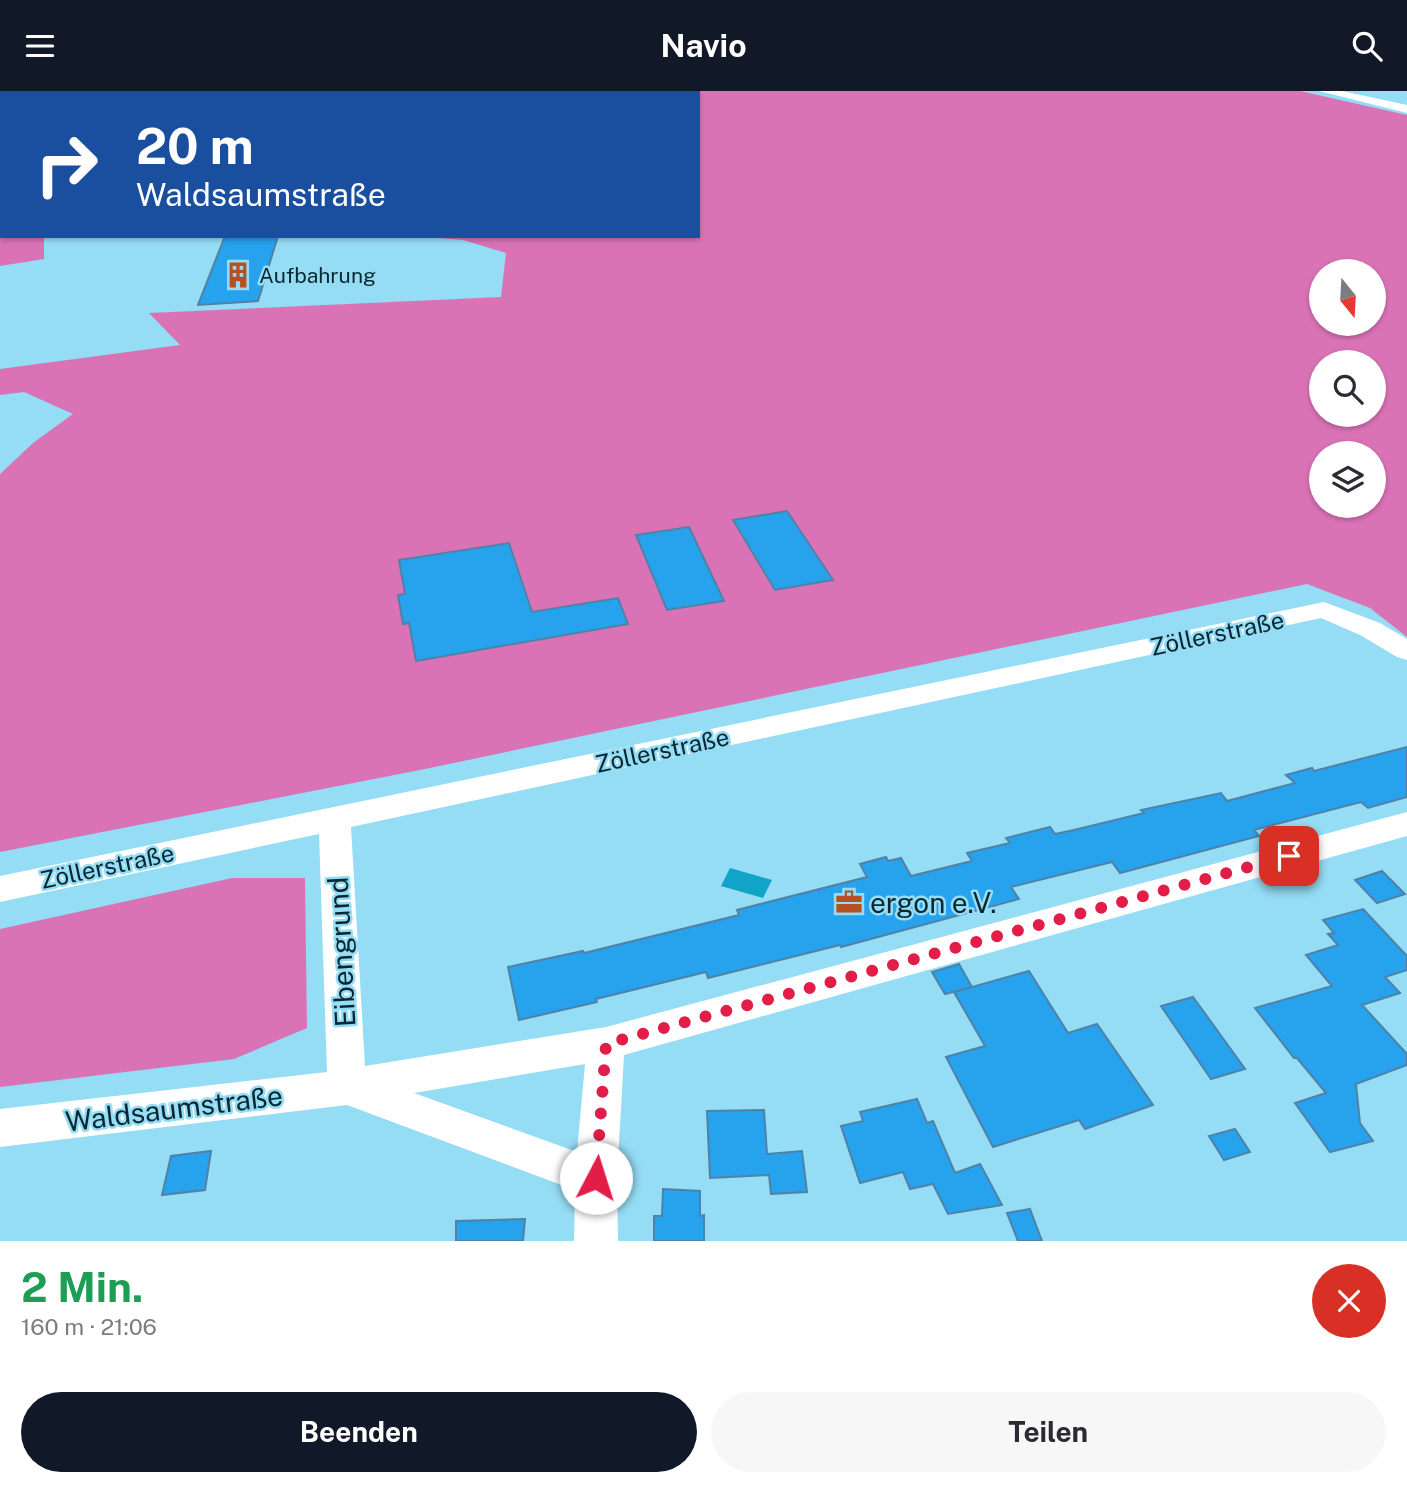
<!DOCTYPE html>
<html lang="de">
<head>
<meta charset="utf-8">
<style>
  body { margin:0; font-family:"Public Sans",sans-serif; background:#f7f7f7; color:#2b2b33; height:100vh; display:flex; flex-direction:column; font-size:26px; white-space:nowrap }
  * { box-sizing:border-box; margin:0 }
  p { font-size:23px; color:#7c7c81 }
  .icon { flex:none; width:38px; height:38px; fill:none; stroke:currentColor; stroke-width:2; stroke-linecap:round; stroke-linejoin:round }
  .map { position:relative; height:1150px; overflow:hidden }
  .drawer { display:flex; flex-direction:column; background:#fff; flex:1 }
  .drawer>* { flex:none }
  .banner { position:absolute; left:0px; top:0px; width:700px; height:147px; box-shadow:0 2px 5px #0004; background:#1a4fa0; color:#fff; overflow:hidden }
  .needle { width:46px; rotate:162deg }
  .buttons { position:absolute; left:1309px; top:168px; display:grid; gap:14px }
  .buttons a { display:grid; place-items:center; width:77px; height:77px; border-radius:50%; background:#fff; box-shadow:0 2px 5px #0004; font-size:35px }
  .pin { position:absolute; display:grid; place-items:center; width:60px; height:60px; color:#fff; margin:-30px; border-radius:14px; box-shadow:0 4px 10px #0006 }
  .me { position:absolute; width:77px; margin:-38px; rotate:5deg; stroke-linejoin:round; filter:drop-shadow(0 0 5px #0008) }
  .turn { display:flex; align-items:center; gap:24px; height:147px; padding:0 21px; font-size:32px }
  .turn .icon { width:91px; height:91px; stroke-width:2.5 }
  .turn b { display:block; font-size:49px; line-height:60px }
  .round { display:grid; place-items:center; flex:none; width:74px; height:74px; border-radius:37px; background:#f7f7f7 }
  .summary { display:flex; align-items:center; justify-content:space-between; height:119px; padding:0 21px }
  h1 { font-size:42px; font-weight:700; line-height:52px; color:#1e9e55 }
  .cta { display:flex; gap:14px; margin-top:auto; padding:14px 21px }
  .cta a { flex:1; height:80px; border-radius:42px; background:#111827; color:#fff; font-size:28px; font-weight:700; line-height:80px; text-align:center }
  .cta a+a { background:#f7f7f7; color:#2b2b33 }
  header { display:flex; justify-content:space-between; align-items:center; height:91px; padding:0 21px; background:#111827; color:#fff; font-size:32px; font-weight:700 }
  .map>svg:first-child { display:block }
</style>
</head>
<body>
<header><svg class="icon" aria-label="menu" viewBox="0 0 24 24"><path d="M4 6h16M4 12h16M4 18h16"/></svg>Navio<svg class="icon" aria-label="search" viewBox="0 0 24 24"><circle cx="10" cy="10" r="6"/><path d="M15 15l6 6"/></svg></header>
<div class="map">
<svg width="1407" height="1150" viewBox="0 0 1407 1150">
  <rect width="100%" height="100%" fill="#95dcf5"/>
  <!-- forest -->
  <path fill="#da73b6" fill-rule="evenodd" d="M451 0H1300L1407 24V546L1370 517 1307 493 425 678 0 761V383L33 352 73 323 24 301 0 304V278L180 254 149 222 501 206 506 162 463 149 416 145H698V2H449ZM1321 180H1374V233H1321ZM1321 271H1374V324H1321ZM1321 362H1374V415H1321Z
    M0 119 2 145H44V168L0 175Z
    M232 787H305L307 937 234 968 0 996V838Z"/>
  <!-- water -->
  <path fill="#11a3c8" d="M730 777 772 789 763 807 721 795Z"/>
  <!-- building -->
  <path fill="#27a2ed" stroke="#5082a7" stroke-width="2" d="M225 145H278L258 210 198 214Z
    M787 420 833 489 775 499 733 429Z
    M689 436 724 510 667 519 636 444Z
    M509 452 532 521 618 507 628 533 416 570 409 532 403 533 398 504 405 503 399 469Z
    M1407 656V706L1368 717 1361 711 1254 739 1259 745 1120 782 1112 771 1011 796 1019 808 841 856 840 854 708 887 706 881 596 908 597 911 519 929 508 876 583 860 584 862 739 824 737 819 867 786 860 773 886 766 888 770 901 767 911 785 972 770 967 762 1010 752 1006 747 1050 736 1055 743 1074 739 1144 722 1141 719 1221 702 1227 710 1295 692 1286 684 1312 677 1314 680Z
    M1382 780 1405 803 1377 812 1355 789Z
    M1363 818 1407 865V879L1385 886 1400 902 1362 914 1407 963V974L1356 993 1360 1032 1373 1050 1330 1061 1295 1012 1326 1002 1297 967H1294L1255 917 1332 895 1306 864 1338 854 1328 843 1334 842 1323 829Z
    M959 873 972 896 945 903 932 881Z
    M1029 880 1068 942 1097 933 1153 1014 1085 1038 1079 1029 993 1056 946 966 985 955 954 901Z
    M1193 906 1212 932 1245 978 1211 988 1161 915Z
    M917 1008 927 1032 933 1030 955 1082 980 1073 1002 1114 948 1123 933 1093 910 1098 903 1081 860 1092 841 1035 863 1030 860 1021Z
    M764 1019 767 1063 802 1060 807 1101 771 1103 769 1084 710 1087 707 1020Z
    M1235 1038 1250 1061 1224 1069 1209 1045Z
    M211 1060 205 1099 162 1104 171 1065Z
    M663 1098 700 1100V1125L704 1124V1150H654V1125H662Z
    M1030 1118 1042 1150H1018L1007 1122Z
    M525 1128 523 1150H456V1130Z"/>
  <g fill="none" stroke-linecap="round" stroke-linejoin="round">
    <!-- minor -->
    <path fill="#fff" fill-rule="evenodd" d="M1319 0H1342L1407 14V22Z
      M1324 511 1380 532 1407 548V569L1397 566 1360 544 1321 527 351 736 365 975 606 936 1407 721V745L624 964 617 1087 618 1150H574L575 1099 347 1014 0 1056V1018L327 981 319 743 0 811V785ZM585 973 577 1061 414 1002Z"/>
  </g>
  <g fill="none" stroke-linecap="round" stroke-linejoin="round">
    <!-- route -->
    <path stroke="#e11d48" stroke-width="12" stroke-dasharray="0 21.6" d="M596 1087 606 953 1289 765"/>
  </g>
  <!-- icons -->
  <defs>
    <g id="building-bare" transform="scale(2.1)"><path d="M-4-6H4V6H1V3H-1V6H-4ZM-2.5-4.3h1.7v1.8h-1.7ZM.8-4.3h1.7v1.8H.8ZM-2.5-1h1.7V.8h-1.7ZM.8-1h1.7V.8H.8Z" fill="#b55022" stroke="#95dcf5" stroke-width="2.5" paint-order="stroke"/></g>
    <g id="office-bare" transform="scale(2.1)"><path d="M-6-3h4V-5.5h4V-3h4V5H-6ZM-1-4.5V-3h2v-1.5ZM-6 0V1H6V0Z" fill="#b55022" stroke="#95dcf5" stroke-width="2.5" paint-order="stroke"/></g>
  </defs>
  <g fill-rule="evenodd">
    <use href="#building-bare" x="238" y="184"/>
    <use href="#office-bare" x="849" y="811"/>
  </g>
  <g text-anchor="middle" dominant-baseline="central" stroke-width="5" stroke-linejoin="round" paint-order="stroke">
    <!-- far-poi labels -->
    <g font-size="21" fill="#092731" stroke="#95dcf5" text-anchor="start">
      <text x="259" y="184">Aufbahrung</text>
    </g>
    <!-- street labels -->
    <g font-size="24" fill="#092731" stroke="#95dcf5">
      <text transform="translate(1217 542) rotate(-12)">Zöllerstraße</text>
      <text transform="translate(662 659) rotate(-12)">Zöllerstraße</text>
      <text transform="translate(107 775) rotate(-12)">Zöllerstraße</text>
    </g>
    <!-- near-poi labels -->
    <g font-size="28" fill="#092731" stroke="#95dcf5" text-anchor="start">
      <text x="870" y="811">ergon e.V.</text>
    </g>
    <!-- near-street labels -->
    <g font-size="28" fill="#092731" stroke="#95dcf5">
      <text transform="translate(341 861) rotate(-93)">Eibengrund</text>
      <text transform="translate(174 1017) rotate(-7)">Waldsaumstraße</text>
    </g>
  </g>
</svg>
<div class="buttons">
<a><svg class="needle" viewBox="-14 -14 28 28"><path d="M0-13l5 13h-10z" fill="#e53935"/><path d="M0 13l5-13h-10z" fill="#7c7c81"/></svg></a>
<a><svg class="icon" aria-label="search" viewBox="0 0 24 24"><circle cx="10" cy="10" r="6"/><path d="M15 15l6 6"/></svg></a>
<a><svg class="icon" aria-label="layers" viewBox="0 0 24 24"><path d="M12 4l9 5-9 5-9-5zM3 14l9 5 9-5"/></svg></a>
</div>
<div class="pin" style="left:1289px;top:765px;background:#d93025"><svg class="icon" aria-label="arrive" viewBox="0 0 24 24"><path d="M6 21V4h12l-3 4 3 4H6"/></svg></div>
<svg class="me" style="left:596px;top:1087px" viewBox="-20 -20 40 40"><circle r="19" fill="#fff"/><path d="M0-13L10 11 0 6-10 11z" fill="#e11d48"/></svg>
<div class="banner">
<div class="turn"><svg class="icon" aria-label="right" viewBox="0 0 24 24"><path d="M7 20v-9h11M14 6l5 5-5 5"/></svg><div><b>20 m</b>Waldsaumstraße</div></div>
</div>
</div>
<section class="drawer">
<div class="summary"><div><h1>2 Min.</h1><p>160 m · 21:06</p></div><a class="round" style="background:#d93025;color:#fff"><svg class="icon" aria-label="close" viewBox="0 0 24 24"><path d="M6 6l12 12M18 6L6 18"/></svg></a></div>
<div class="cta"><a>Beenden</a><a>Teilen</a></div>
</section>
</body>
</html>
